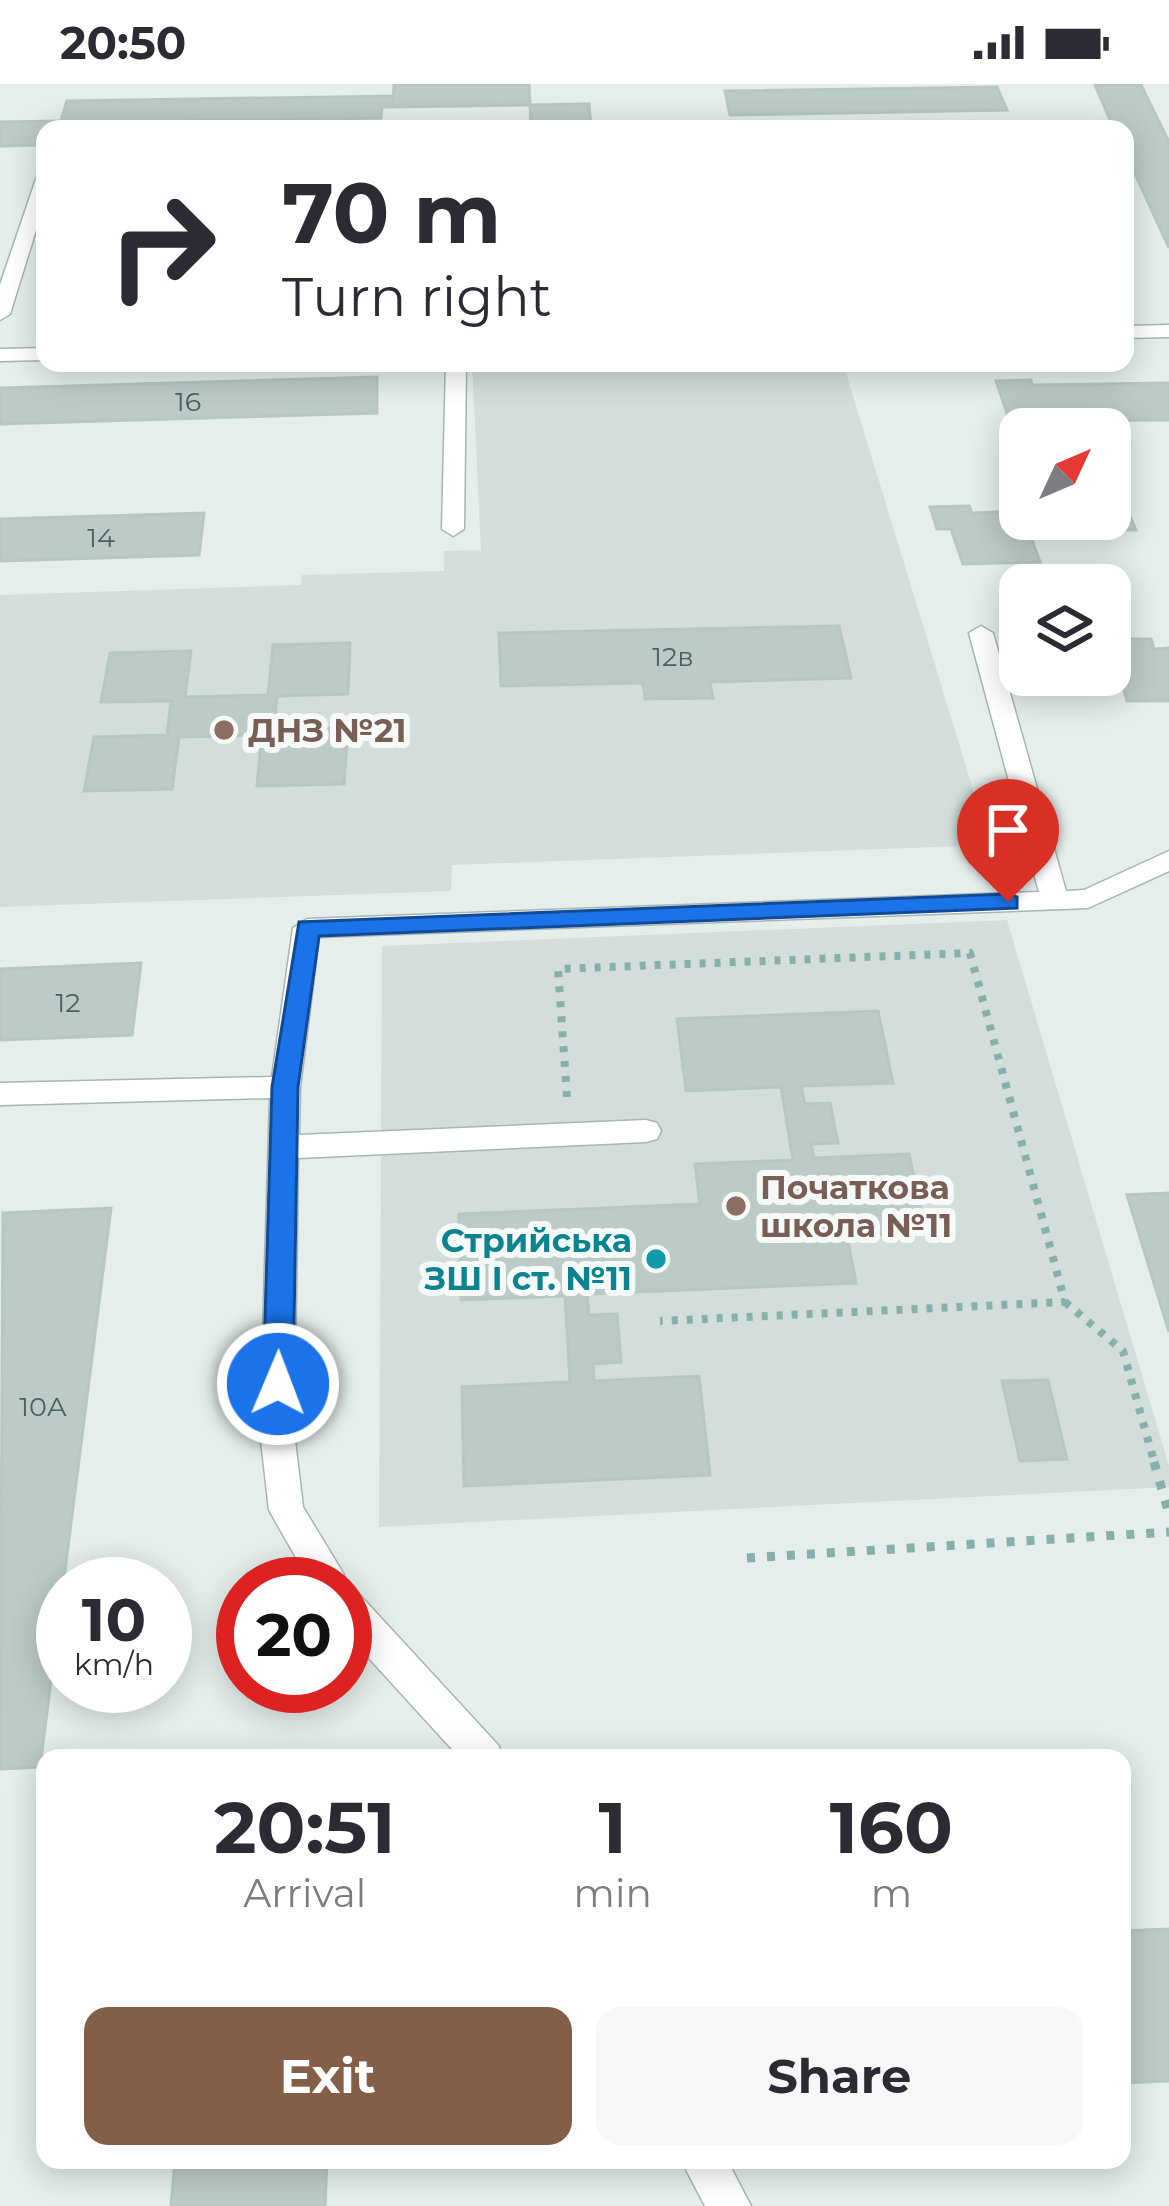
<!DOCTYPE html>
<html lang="en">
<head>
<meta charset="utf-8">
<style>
  body { margin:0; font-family:Montserrat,sans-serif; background:#f7f7f7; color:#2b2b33; height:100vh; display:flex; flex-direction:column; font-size:45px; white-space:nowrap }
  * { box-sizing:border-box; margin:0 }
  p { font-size:39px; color:#7c7c81 }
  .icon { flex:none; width:66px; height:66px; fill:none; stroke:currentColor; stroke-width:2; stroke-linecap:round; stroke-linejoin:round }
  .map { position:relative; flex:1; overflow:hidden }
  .side { position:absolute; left:36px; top:1665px; width:1095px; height:420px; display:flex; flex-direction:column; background:#fff; border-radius:24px; box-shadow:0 6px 30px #0003 }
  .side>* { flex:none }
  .guide { position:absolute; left:36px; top:36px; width:1098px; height:252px; border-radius:24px; box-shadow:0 6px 30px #0003; background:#fff; color:#2b2b33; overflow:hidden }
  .needle { width:78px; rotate:46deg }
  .tools { position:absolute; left:999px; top:324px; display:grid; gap:24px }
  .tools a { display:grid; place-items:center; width:132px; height:132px; border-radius:24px; background:#fff; box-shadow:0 6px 30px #0003; font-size:60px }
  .speed { position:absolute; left:36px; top:1473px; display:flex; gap:24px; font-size:60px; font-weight:700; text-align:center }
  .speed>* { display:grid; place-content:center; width:156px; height:156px; border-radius:50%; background:#fff; box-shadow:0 6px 30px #0003; line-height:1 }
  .speed small { font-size:30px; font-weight:400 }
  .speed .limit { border:18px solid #d22; background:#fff; color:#111 }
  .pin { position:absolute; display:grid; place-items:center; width:102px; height:102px; color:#fff; margin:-123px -51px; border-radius:50% 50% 50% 0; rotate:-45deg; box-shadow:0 0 12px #0007 }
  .pin .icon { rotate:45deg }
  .me { position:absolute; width:132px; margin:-66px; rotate:1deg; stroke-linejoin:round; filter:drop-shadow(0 0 9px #0008) }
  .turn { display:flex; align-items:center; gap:42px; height:252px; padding:0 48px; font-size:54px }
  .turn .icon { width:156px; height:156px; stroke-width:2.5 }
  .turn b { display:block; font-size:84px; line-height:102px }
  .eta { display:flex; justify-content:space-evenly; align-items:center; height:204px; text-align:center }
  .eta b { font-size:72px; font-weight:700; line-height:84px }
  .action { display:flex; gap:24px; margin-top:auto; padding:24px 48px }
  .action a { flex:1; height:138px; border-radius:24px; background:#835f48; color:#fff; font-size:48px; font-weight:700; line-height:138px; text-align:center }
  .action a+a { background:#f7f7f7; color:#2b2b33 }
  .status { display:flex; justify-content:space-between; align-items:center; height:84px; padding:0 60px; background:#fff; direction:ltr }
  .status svg { height:33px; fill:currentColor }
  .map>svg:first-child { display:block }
</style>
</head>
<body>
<div class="status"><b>20:50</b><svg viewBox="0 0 49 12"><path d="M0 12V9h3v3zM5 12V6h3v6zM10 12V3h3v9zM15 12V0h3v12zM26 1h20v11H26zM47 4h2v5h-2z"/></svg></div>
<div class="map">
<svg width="1169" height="2122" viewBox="0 0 1169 2122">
  <rect width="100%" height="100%" fill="#e5eeeb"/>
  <!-- built -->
  <path fill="#d3dedb" d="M472 279H843L990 761 452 781 451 807 0 823V511L301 501 302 491 444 487V467L481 466Z
    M1007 836 1169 1382V1403L379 1443 382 862Z"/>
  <!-- building -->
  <path fill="#bdcbc8" stroke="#b7c7c4" stroke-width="3" d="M394 0H529L530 21 393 23Z
    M1095 1H1141L1169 58V164L1125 68V45H1114Z
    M997 3 1007 26 730 31 725 7Z
    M393 12V23H382L381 34 60 39 67 17Z
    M589 20 591 45H531L530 21Z
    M61 37 59 45H45V61L0 62V38Z
    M377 293V329L0 340V304Z
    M1031 296 1032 301 1169 299V336L1044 337 1047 344H1012L996 297Z
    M1110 409 1116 424 1126 423 1136 446 1028 445 1040 478 963 480 951 445H937L930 423 969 422 972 429 1020 427V435H1110Z
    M204 429 199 471 0 477V435Z
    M839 542 851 594 710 598 713 614 645 615 643 599 501 602 499 549Z
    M1110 555H1151L1154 565 1169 564V617H1127Z
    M350 559 348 610 277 612 274 646 348 644 344 700 257 702 262 651 179 653 172 705 84 707 94 653 167 651 171 617 101 618 110 569 191 567 185 613 268 611 273 561Z
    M141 879 132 951 0 956V885Z
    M878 927 893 999 801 1002 805 1020 830 1019 838 1059 811 1060 814 1074 909 1070 926 1148 847 1152 856 1199 587 1210 589 1231 617 1230 621 1278 593 1280 594 1297 699 1292 710 1391 464 1402 462 1303 570 1298 565 1212 461 1216 459 1130 700 1120 695 1080 793 1076 781 1003 686 1007 677 935Z
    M1169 1109V1248L1127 1111Z
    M111 1124 40 1683 0 1685 3 1129Z
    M1048 1296 1067 1375 1020 1377 1002 1297Z
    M1169 1845V1997L1122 1999V1847Z
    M175 2076H327L325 2122H171Z"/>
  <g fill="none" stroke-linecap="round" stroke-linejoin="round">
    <!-- service casing -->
    <g stroke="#a7b6b3" stroke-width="3">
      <path id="service" d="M36 95H45V117L10 230 0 236V201Z
        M1169 241V253L1125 254V242Z
        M45 264V276L0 277V265Z
        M446 279H466L464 445 453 452 442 445Z
        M981 542 993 549 1066 807 1084 806 1169 767V787L1088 824 319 853 300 1003 299 1051 646 1036 657 1039 661 1047 657 1055 646 1058 298 1074 294 1348 303 1423 343 1489 348 1500 346 1504 358 1509 498 1661 504 1674H460L345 1548V1500H311L269 1426 260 1348 270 1014 0 1021V999L272 993 293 844 307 835 1039 808 969 549Z
        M681 2076H727L751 2122H705Z"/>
    </g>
    <!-- path-far1 -->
    <path stroke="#86b0ab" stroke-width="8" stroke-dasharray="6 9" stroke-linecap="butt" d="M567 1013 558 885 970 869 1065 1218 660 1237
      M1065 1218 1123 1267 1155 1381"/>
    <!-- path -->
    <path stroke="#86b0ab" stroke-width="9" stroke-dasharray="8 12" stroke-linecap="butt" d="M1154 1378 1169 1430
      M747 1474 1169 1448"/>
    <!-- service -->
    <use href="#service" fill="#fff" fill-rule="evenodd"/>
  </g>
  <!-- route -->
  <path fill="#1a73e8" stroke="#114b97" stroke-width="3" d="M1008 810 1017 813V824L319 852 298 1003 293 1300 289 1309 278 1313 267 1309 263 1300 272 1003 299 838Z"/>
  <!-- markers -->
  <g fill="#8d6e63" stroke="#f5faf9" stroke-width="4.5">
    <circle cx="224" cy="646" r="12"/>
    <circle cx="736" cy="1122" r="12"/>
  </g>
  <circle fill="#0f9aa8" stroke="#f5faf9" stroke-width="4.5" cx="656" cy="1175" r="12"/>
  <g text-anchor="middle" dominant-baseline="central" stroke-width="12" stroke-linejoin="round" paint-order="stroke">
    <!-- number labels -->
    <g font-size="27" fill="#4a6260">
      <text x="188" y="317">16</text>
      <text x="101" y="453">14</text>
      <text x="673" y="572">12в</text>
      <text x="68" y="918">12</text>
      <text x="43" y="1322">10А</text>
    </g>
    <!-- education labels -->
    <g font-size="33" font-weight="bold" fill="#785e54" stroke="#f5faf9" text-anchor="start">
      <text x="248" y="646">ДНЗ №21</text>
      <text x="760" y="1103">Початкова<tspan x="760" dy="38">школа №11</tspan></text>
    </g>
    <!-- culture labels -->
    <g font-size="33" font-weight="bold" fill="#0d838f" stroke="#f5faf9" text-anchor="end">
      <text x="632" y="1156">Стрийська<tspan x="632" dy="38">ЗШ I ст. №11</tspan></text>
    </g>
  </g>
</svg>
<div class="tools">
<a><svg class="needle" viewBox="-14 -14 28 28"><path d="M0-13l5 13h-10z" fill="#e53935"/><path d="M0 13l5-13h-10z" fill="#7c7c81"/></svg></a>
<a><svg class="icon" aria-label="layers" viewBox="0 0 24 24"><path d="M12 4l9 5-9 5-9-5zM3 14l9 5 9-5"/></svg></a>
</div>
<div class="speed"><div>10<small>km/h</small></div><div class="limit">20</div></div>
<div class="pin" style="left:1008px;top:818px;background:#d93025"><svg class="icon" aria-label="arrive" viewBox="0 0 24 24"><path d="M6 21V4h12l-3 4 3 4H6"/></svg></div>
<svg class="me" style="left:278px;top:1300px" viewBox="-20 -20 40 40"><circle r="17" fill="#1a73e8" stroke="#fff" stroke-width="3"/><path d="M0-11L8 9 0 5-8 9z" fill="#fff"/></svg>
<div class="guide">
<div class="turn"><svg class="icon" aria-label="right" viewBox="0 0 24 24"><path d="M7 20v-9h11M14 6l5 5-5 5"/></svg><div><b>70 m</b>Turn right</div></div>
</div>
<section class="side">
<div class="eta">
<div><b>20:51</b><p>Arrival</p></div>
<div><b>1</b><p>min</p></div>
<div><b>160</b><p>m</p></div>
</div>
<div class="action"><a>Exit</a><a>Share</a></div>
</section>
</div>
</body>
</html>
